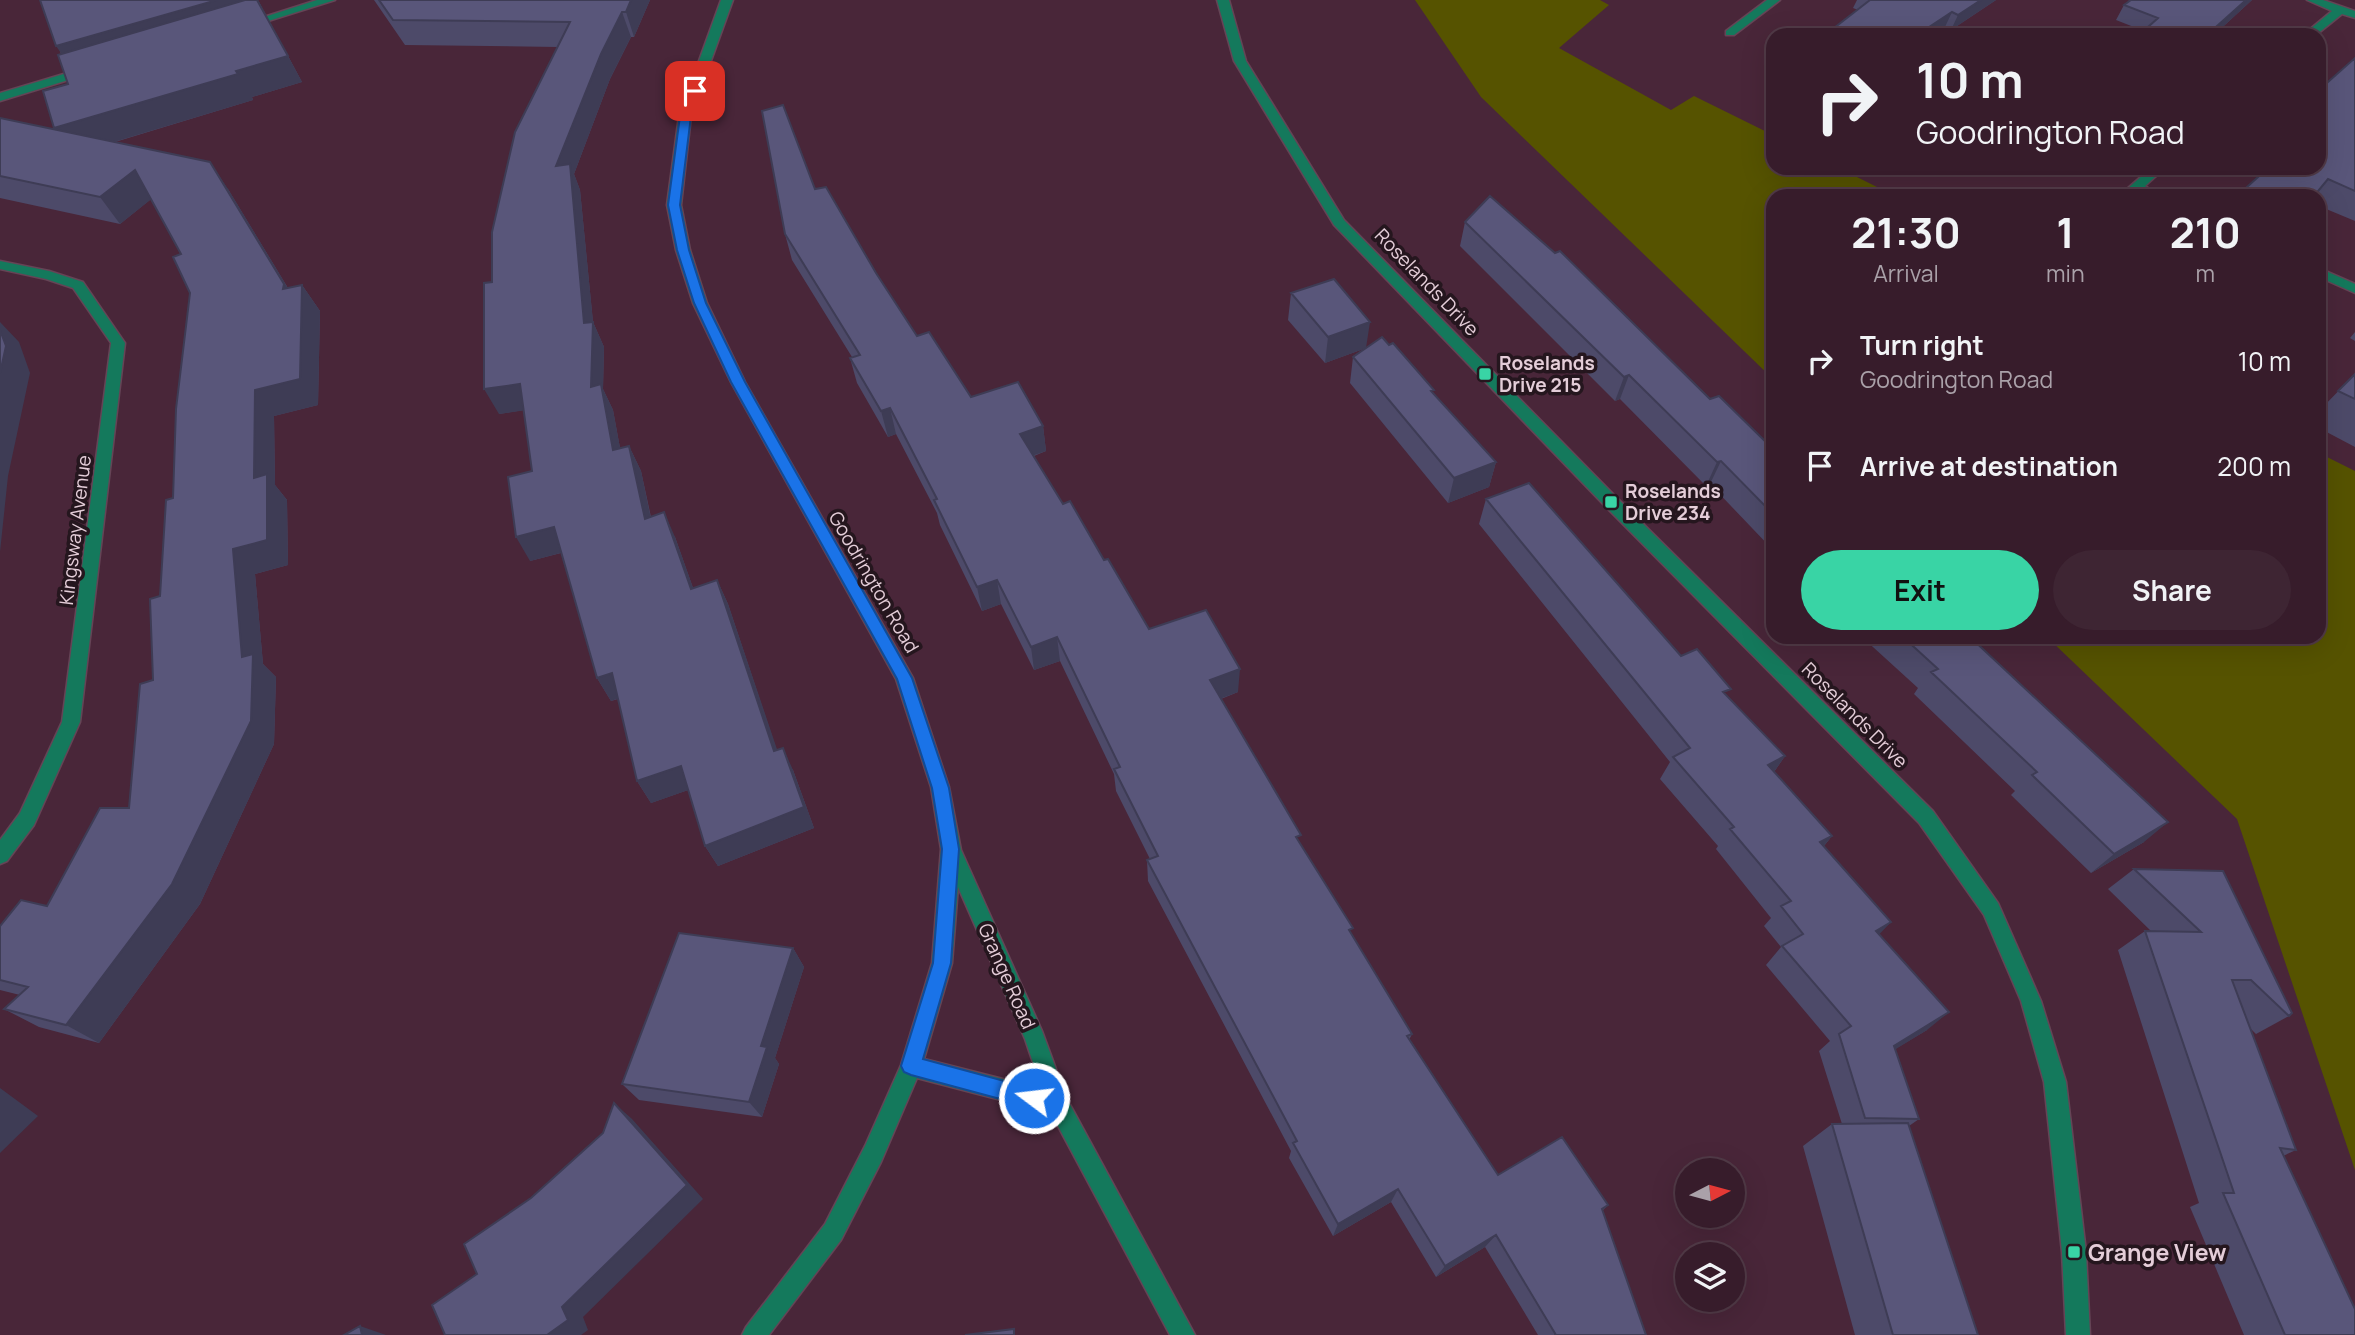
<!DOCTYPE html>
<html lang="en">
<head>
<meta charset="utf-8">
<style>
  body { margin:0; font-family:Manrope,sans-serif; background:#3e2533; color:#f1f3f6; height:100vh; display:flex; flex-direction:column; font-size:26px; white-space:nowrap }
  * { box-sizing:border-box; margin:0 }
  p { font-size:23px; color:#aaa1a9 }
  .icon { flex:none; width:38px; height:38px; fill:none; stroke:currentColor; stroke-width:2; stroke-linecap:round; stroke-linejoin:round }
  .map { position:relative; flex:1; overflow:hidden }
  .sheet { position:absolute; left:1766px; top:189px; width:560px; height:455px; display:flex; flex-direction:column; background:#371c2b; border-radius:21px; box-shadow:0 7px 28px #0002,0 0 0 2px #513a47 }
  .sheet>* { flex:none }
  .hud { position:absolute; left:1766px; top:28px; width:560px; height:147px; border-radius:21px; box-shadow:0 7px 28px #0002,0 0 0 2px #513a47; background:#371c2b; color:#f1f3f6; overflow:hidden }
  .needle { width:46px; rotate:84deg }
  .buttons { position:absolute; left:1675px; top:1158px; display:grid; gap:14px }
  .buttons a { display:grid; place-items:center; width:70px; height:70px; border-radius:50%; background:#371c2b; box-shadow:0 7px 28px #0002,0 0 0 2px #513a47; font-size:35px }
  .pin { position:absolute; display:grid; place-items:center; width:60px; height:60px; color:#fff; margin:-30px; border-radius:14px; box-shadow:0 4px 10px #0006 }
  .me { position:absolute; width:77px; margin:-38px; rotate:285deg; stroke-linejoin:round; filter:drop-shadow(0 0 5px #0008) }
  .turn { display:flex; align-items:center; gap:24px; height:147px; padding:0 35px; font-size:32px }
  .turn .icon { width:91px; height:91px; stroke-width:2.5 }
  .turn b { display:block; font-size:49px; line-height:60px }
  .eta { display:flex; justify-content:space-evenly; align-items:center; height:119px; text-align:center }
  .eta b { font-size:42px; font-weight:700; line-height:49px }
  .action { display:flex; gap:14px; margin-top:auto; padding:14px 35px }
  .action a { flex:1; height:80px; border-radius:42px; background:#39d4a5; color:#111; font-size:28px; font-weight:700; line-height:80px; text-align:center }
  .action a+a { background:#3e2533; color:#f1f3f6 }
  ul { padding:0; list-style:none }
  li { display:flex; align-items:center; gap:21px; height:105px; padding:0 35px }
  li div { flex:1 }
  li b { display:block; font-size:26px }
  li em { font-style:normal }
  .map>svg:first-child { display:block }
</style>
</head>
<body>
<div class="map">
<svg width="2355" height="1335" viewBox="0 0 2355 1335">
  <rect width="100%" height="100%" fill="#492639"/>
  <!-- green -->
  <path fill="#565300" d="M1415 0H1600L1609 5 1559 48 1671 110 1694 96 1773 135V168H1839L1895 196H1773V379L1481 97Z
    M2319 453 2355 471V1170L2237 819 2047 637H2319Z"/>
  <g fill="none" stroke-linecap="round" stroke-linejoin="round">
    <!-- minor casing -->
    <g stroke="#654456" stroke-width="3">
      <path id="minor" d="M317 0H335L249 27 239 25Z
        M721 0H733L691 116 681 205 690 250 707 303 745 382 913 678 949 787 961 850 1042 1031 1067 1099 1195 1335H1170L1051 1113 917 1078 881 1162 841 1240 769 1335H742L746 1327 825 1224 865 1146 901 1065 932 963 941 849 931 787 896 679 731 382 693 303 676 250 667 205 679 116ZM958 887 1025 1039 1042 1089 924 1059 952 963Z
        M1217 0H1229L1246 61 1344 220 1617 498 1933 811 1998 903 2041 1001 2066 1082 2086 1252 2090 1335H2066L2062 1252 2044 1082 2021 1001 1984 915 1919 823 1605 506 1334 225 1234 61Z
        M1767 0H1780L1734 35H1726V31Z
        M2307 0H2323L2355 11V18L2342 14 2316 35H2303L2332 11Z
        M87 67 93 71 91 73 0 101V93Z
        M2151 168H2165L2145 186 2160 196H2144L2137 193 2133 196H2119Z
        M0 261 49 271 83 282 125 343 80 722 34 825 7 861 0 864V840L20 813 62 722 111 343 73 288 46 279 0 269Z
        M2319 268 2355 284V293L2319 277Z"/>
    </g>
    <!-- minor -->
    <use href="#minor" fill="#14795c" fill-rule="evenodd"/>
  </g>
  <!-- wall -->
  <path fill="#4d4a69" d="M40 0H258L302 82 252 97 253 100 115 142 228 189 288 288 302 285 320 311 318 405 274 416 275 485 287 500 288 565 255 574 263 664 276 677 274 744 200 904 99 1043 39 1027 4 1009 20 995 0 990V926L47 906 129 808 153 680 160 596 173 498 190 293 181 254 151 199 120 224 0 198V118L55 130 54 128 68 84 61 54Z
    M374 0H650L634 37H631L610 79 574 174 580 190 593 322 604 347 603 389 613 410 620 448 629 446 641 471 651 517 675 537 693 588 717 580 728 604 777 751 793 770 814 828 718 866 705 846 688 790 651 803 637 781 618 699 611 701 597 678 561 553 530 561 532 471 524 410 499 414 492 282 558 47 405 45Z
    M1857 0H1996L1951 30 1945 27 1932 35H1825L1858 10 1853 8Z
    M2128 0H2252L2214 35H2139L2144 31 2116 20 2124 5 2130 1Z
    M2355 58V221L2319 206V196H2237L2319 168V90Z
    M815 189 876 273 917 336 971 397 1043 426 1046 451 1034 456 1063 504 1104 560 1149 629 1238 692 1221 699 1300 843 1351 934 1412 1034 1409 1040 1498 1175 1608 1205 1602 1211 1646 1335H1538L1485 1247 1436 1277 1391 1202 1333 1236 1289 1158 1291 1151 1148 881 1147 860 1150 859 1116 791 1114 774 1060 661 1034 670 1001 604 982 611 940 525 937 513 896 434 888 437 857 383 850 358 852 357 792 260 785 234Z
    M1465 222 1710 399 1773 449V550L1710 484 1706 486 1620 399 1615 401 1460 246Z
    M1291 293 1366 348 1433 393 1496 462 1489 487 1448 503 1350 383 1353 357 1366 348 1325 363 1288 320Z
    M2355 332V341L2350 338Z
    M2355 374V447L2319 428V411Z
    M1486 499 1681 656 1727 696 1785 756 1774 772 1832 836 1824 846 1879 934 1927 1030 1895 1049 1919 1119 1909 1126 1978 1335H1855L1803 1146 1832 1124H1842L1819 1051 1830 1041 1766 965 1781 947 1764 926 1771 918 1716 849 1718 846 1660 779 1670 762 1479 524Z
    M1862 637H1970L2144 842 2091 873 2011 795 2015 791 1914 694 1918 688Z
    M2134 869 2289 1016 2256 1034 2250 1028 2296 1150 2283 1156 2355 1335H2244L2190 1207 2199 1203 2118 950 2145 931H2151L2108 889Z
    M793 948 804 967 775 1058 779 1064 762 1117 639 1100 622 1084Z"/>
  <!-- shaded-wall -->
  <path fill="#3e3c55" d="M217 0H258L302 82 252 97 253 100 74 154 54 128 72 69 56 46Z
    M631 0H650L634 37 626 12Z
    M1981 0H1996L1951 30 1958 15Z
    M2246 0H2252L2214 35H2207Z
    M622 12 631 37 610 79 574 174 580 190 593 322 604 347 603 389 613 410 625 475 613 450 591 387 584 323 556 166 601 54Z
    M1952 12 1945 27 1932 35H1917Z
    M210 162 228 189 301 310 283 289Z
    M135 170 154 197 120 224 100 197Z
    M302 285 320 311 318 405 274 416 275 485 287 500 288 565 255 574 263 664 276 677 274 744 200 904 99 1043 66 1025 242 657 233 549 254 478 255 390Z
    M0 322 19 342 30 373 8 476 0 552Z
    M1370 322 1366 348 1325 363 1328 337Z
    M1629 375 1620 399 1615 401 1624 377Z
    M520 384 533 409 499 414 484 389Z
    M890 408 896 434 888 437 881 411Z
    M1043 426 1046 451 1023 459 1020 434Z
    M629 446 641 471 656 543 645 519Z
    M1721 461 1710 484 1706 486 1717 462Z
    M1496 462 1489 487 1448 503 1454 478Z
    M664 512 675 537 702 613 691 589Z
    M554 527 568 551 530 561 516 537Z
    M717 580 728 604 785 773 774 751Z
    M997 580 1001 604 982 611 977 587Z
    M1057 637 1060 661 1034 670 1031 647Z
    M1240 669 1238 692 1209 703 1210 680Z
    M612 673 625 696 611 701 597 678Z
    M783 748 793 770 814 828 718 866 705 846Z
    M1785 756 1769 779 1768 765Z
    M681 766 694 788 651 803 637 781Z
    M2168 822 2144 842 2091 873 2114 854Z
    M1832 836 1815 857 1820 842Z
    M1891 922 1872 942 1876 931Z
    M793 948 804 967 775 1058 779 1064 762 1117 749 1102 761 1046Z
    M1949 1012 1927 1030 1873 1063 1894 1046Z
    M0 1088 38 1116 0 1153Z
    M614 1103 632 1119 703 1199 583 1317 588 1330 581 1335H547L562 1307Z
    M1398 1189 1391 1202 1333 1236 1338 1224Z
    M1496 1235 1485 1247 1436 1277 1445 1266Z
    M360 1326 386 1335H362Z"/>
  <!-- building -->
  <path fill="#59567a" stroke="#3e3c55" stroke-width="2" d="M40 0H217L56 46Z
    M245 0H257L288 56 236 71 238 74 54 128 43 91 68 84 58 55Z
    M379 0H631L626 12H622L601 54 556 166 570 164 584 323 593 322 591 387 601 384 613 450 629 446 645 519 664 512 691 589 717 580 774 751 783 748 804 807 705 846 681 766 637 781 612 673 597 678 554 527 516 537 508 477 532 471 520 384 484 389V283L492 282V232L515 132 570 22 393 20Z
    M1870 0H1981L1958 15 1952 12 1917 35H1825Z
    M2131 0H2246L2207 35H2139L2158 18 2124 5Z
    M2355 58V191L2328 179 2314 196H2237L2268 168H2319V123L2321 122 2319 121V90Z
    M783 105 815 189 826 187 876 273 917 336 929 332 971 397 1018 382 1043 426 1020 434 1063 504 1070 501 1104 560 1108 559 1149 629 1206 610 1240 669 1210 680 1301 835 1296 837 1353 928 1349 930 1412 1034 1407 1036 1498 1175 1562 1137 1608 1205 1602 1209 1646 1335H1554H1556L1496 1235 1445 1266 1398 1189 1338 1224 1293 1143 1297 1141 1147 860 1158 856 1114 769 1120 767 1057 637 1031 647 997 580 977 587 934 500 937 499 890 408 881 411 850 358 860 355 785 234 762 111Z
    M0 118 210 162 284 284 283 289 302 285 300 379 255 390 254 478 267 474V540L233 549 242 657 253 654 251 721 172 884 66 1025 4 1009 28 987 0 980V926L21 900 47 906 100 808H129L140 684 153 680 150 599 160 596 166 500 173 498 176 409 190 293 173 257 181 254 135 170 100 197 0 176Z
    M1490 196 1555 253 1560 251 1710 399 1719 396 1773 449V514L1721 461 1717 462 1629 375 1624 377 1465 222Z
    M1334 279 1370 322 1328 337 1291 293Z
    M0 330 6 346 0 373Z
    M1382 337 1389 345 1393 343 1434 390 1431 391 1496 462 1454 478 1353 357Z
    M2355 374V399L2338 391Z
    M1529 483 1681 656 1697 649 1731 689 1723 692 1785 756 1768 765 1832 836 1820 842 1891 922 1876 931 1949 1012 1894 1046 1919 1119 1865 1118 1839 1034 1851 1026 1782 946 1803 934 1781 906 1791 901 1730 829 1734 827 1673 757 1690 748 1486 499Z
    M1903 637H1970L2168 822 2114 854 2032 775 2037 772 1931 672 1938 669Z
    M2134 869 2223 871 2292 1013 2289 1016 2251 980H2232L2296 1150 2280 1148 2355 1309V1335H2285L2223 1193H2234L2145 931 2201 932Z
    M679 933 793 948 761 1046 767 1047 749 1102 622 1084Z
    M614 1103 687 1185 562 1307 568 1320 547 1335H445L432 1305 477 1274 464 1244 531 1198 603 1133Z
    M1908 1123 1978 1335H1893L1832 1124Z
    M360 1326 362 1335H344Z
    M1014 1329V1335H965Z"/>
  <!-- route -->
  <path fill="#1a73e8" stroke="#114b97" stroke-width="2" d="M695 88 701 91 691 116 680 205 689 250 706 303 745 382 912 678 949 788 959 849 951 963 923 1059 1041 1091 1044 1098 1041 1105 1034 1108 911 1075 904 1072 901 1066 933 963 942 849 932 788 897 679 731 382 694 303 677 250 668 205 680 116 690 91Z"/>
  <!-- markers -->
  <g fill="#39d4a5" stroke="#25161e" stroke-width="2.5">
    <rect x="1478" y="367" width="14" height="14" rx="3.5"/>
    <rect x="1604" y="495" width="14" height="14" rx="3.5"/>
    <rect x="2067" y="1245" width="14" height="14" rx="3.5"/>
  </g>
  <g text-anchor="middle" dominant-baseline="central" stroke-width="7" stroke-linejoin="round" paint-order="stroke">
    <!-- street labels -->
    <g font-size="19" fill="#e4cdd8" stroke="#25161e">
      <text transform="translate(1427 282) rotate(46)">Roselands Drive</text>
      <text transform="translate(75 530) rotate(-83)">Kingsway Avenue</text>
      <text transform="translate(874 582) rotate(60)">Goodrington Road</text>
      <text transform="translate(1855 715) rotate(45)">Roselands Drive</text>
      <text transform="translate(1007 976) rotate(66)">Grange Road</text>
    </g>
    <!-- poi labels -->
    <g font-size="19" font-weight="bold" fill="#e4cdd8" stroke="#25161e" text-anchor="start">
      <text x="1499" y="363">Roselands<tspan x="1499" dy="22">Drive 215</tspan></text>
      <text x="1625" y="491">Roselands<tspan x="1625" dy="22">Drive 234</tspan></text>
    </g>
    <!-- near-poi labels -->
    <g font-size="23" font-weight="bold" fill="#e4cdd8" stroke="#25161e" text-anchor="start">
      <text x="2088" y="1252">Grange View</text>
    </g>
  </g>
</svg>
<div class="buttons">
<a><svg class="needle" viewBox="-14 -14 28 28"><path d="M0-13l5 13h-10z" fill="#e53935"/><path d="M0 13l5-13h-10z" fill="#aaa1a9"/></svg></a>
<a><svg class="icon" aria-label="layers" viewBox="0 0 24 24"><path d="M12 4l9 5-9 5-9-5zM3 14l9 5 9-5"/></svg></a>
</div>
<div class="pin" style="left:695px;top:91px;background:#d93025"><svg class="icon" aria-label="arrive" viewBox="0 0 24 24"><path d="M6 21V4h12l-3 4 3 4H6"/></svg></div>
<svg class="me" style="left:1034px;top:1098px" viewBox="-20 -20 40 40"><circle r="17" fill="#1a73e8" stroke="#fff" stroke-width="3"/><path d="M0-11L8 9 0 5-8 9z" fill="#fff"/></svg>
<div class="hud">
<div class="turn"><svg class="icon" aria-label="right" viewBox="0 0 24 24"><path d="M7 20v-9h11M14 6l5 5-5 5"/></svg><div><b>10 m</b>Goodrington Road</div></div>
</div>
<section class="sheet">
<div class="eta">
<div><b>21:30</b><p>Arrival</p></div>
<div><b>1</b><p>min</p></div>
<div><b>210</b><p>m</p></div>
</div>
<ul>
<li><svg class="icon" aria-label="right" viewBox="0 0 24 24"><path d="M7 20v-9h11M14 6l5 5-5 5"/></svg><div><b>Turn right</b><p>Goodrington Road</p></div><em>10 m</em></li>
<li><svg class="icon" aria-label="arrive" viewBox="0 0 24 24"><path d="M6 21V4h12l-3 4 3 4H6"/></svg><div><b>Arrive at destination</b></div><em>200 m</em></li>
</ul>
<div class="action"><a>Exit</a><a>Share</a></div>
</section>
</div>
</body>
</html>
